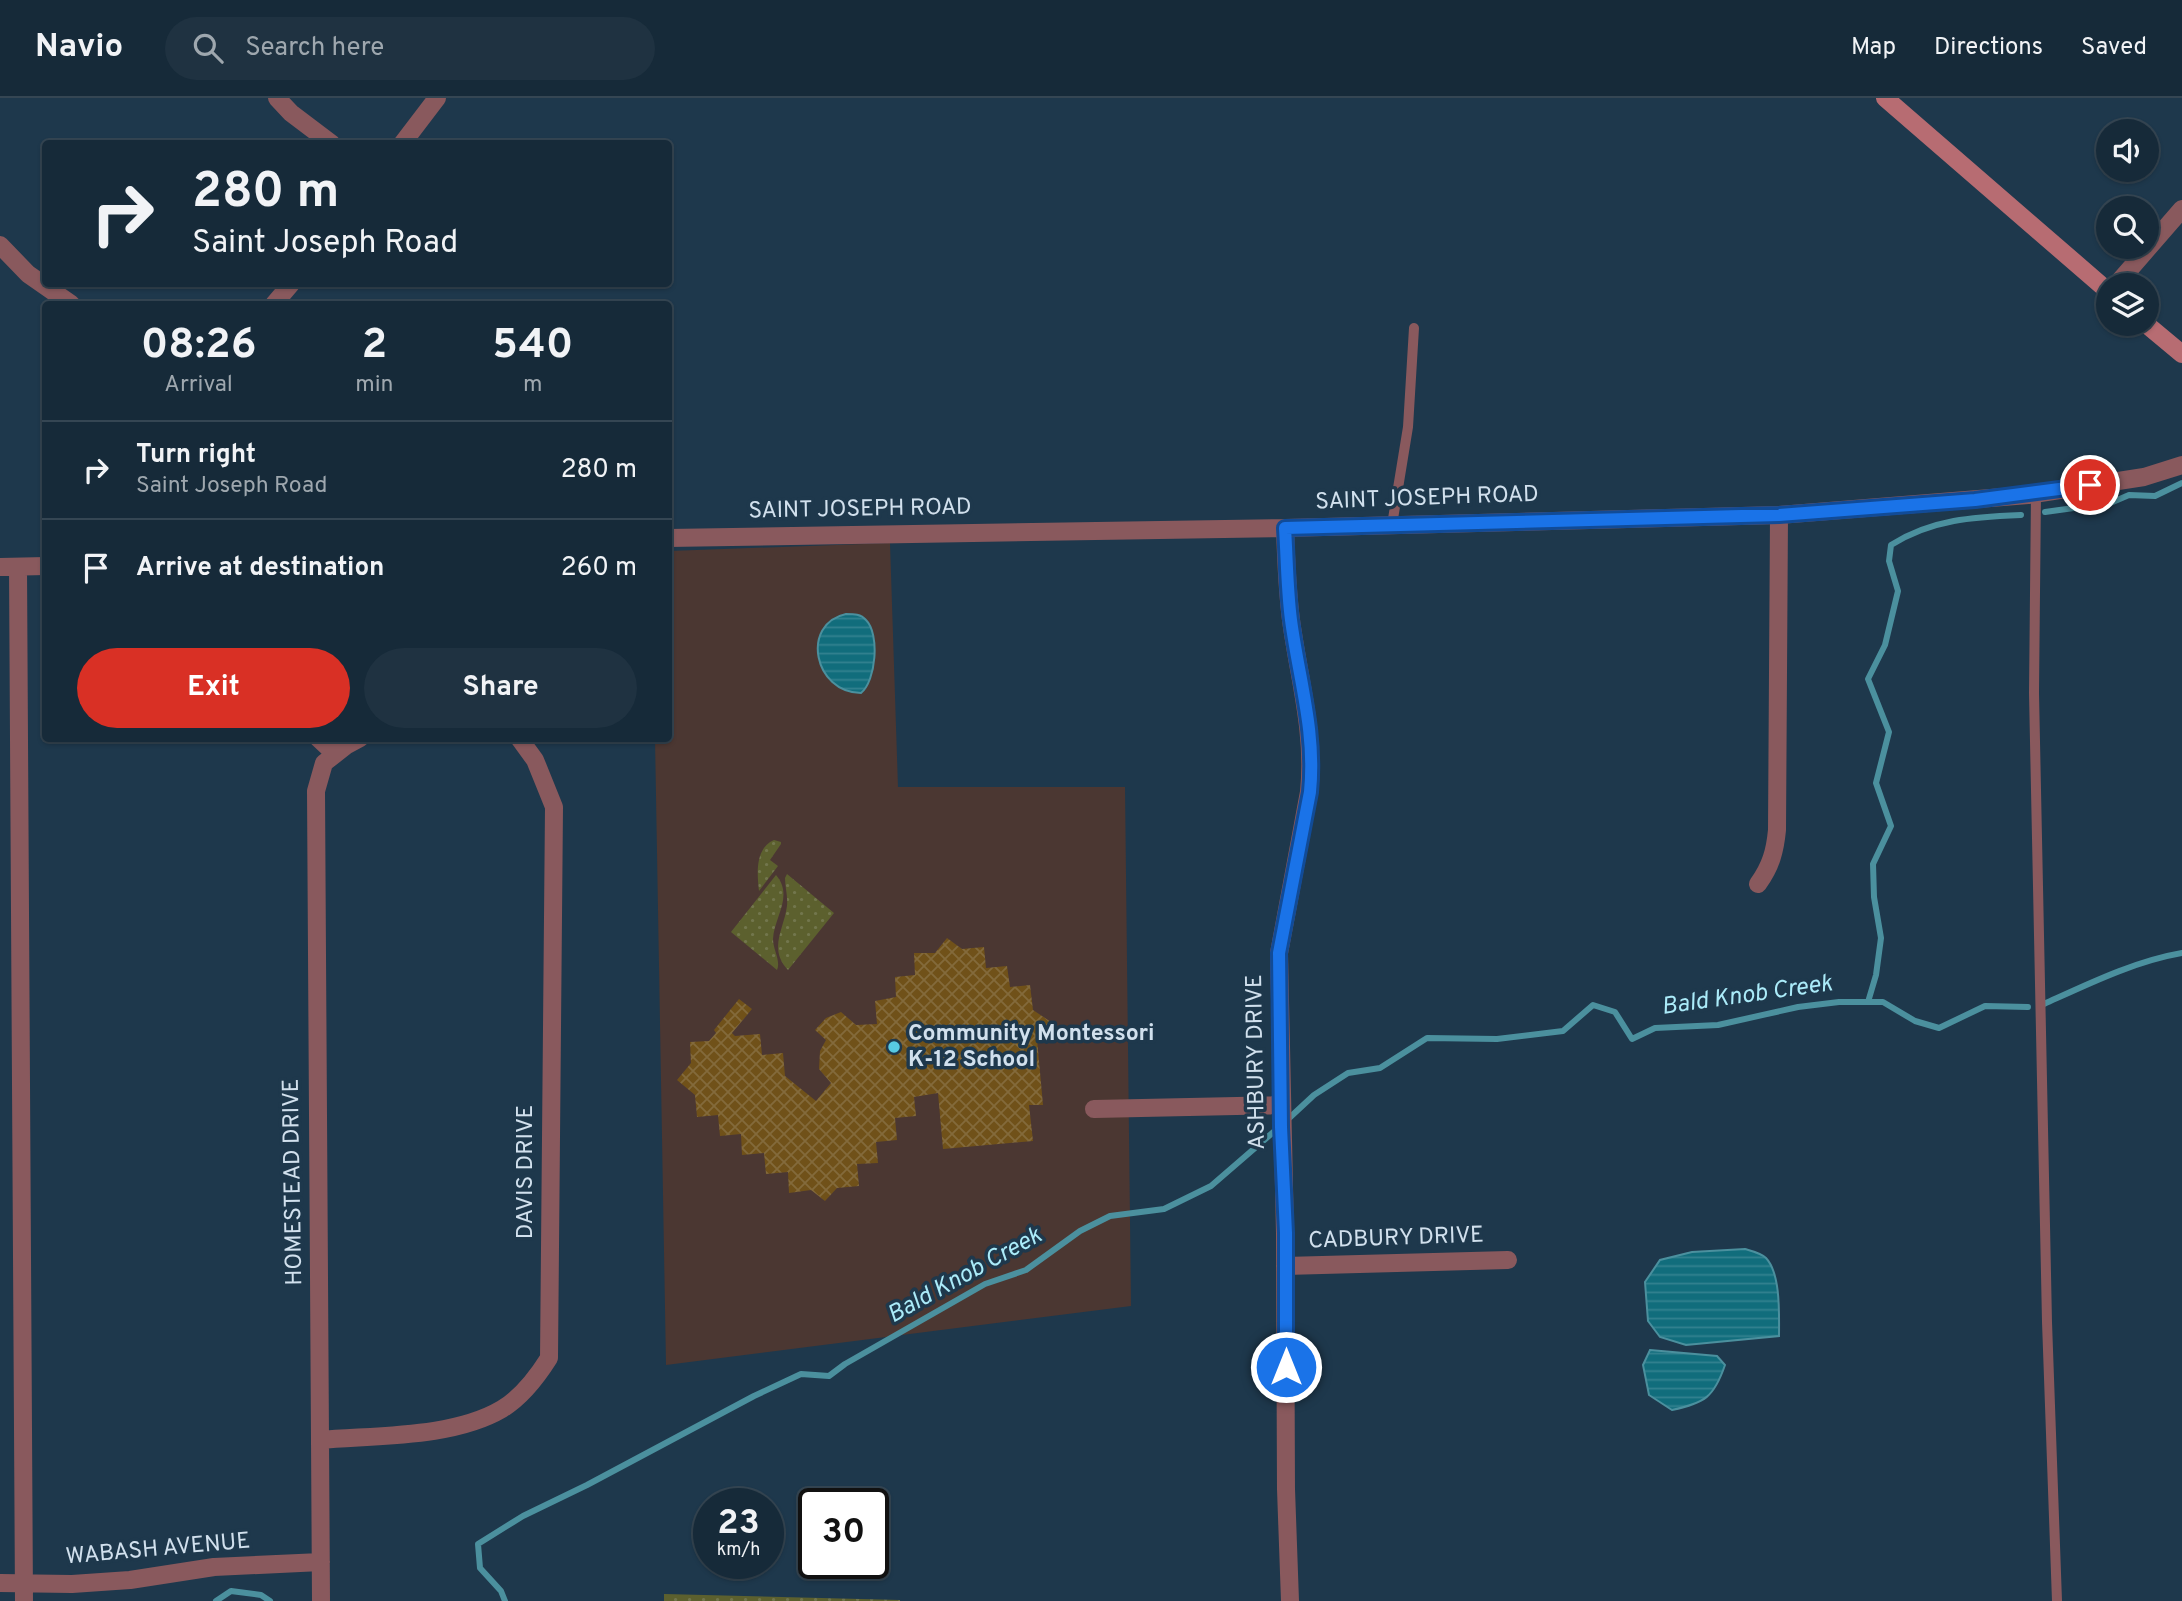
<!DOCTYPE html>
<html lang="en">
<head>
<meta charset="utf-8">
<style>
  body { margin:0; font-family:Overpass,sans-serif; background:#1f3241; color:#f1f3f6; height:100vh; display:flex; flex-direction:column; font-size:26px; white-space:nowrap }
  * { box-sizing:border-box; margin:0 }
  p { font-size:23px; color:#9ea7ae }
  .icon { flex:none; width:38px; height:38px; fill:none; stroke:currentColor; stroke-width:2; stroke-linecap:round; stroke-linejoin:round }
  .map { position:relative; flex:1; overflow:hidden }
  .sheet { position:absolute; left:42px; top:203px; width:630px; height:441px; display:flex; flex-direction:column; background:#162a39; border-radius:7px; box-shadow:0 2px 5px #0004,0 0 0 2px #354653 }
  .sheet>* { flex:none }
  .top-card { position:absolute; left:42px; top:42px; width:630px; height:147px; border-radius:7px; box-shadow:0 2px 5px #0004,0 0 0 2px #354653; background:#162a39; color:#f1f3f6; overflow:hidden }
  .fabs { position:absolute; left:2096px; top:21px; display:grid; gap:14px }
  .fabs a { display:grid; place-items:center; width:63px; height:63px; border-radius:50%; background:#162a39; box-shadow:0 2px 5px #0004,0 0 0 2px #354653; font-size:35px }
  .speed { position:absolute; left:693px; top:1390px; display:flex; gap:14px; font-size:35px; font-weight:700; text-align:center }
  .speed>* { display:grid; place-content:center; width:91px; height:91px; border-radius:50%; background:#162a39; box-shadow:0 2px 5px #0004,0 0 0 2px #354653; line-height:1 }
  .speed small { font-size:18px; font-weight:400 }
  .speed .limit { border:4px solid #111; border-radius:10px; background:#fff; color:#111 }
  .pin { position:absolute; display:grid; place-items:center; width:60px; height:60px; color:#fff; margin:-30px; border:4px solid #fff; border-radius:50%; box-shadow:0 2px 7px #0007 }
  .me { position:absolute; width:77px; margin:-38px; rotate:0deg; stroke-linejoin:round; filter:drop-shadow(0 0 5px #0008) }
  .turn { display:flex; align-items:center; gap:24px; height:147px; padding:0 35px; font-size:32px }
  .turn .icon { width:91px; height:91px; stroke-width:2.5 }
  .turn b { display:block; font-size:49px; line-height:60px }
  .eta { display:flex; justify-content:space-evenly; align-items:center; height:119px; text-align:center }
  .eta b { font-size:42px; font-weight:700; line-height:49px }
  .cta { display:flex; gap:14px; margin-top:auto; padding:14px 35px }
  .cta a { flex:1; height:80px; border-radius:42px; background:#d93025; color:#fff; font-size:28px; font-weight:700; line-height:80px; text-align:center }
  .cta a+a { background:#1f3241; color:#f1f3f6 }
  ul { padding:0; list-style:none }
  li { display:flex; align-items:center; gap:21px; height:98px; padding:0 35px; border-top:2px solid #354653 }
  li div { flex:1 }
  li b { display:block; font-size:26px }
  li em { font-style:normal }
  header { display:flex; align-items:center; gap:42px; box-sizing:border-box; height:98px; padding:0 35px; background:#162a39; border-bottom:2px solid #354653 }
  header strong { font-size:33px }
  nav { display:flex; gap:38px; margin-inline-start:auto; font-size:24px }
  .search { width:490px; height:63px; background:#1f3241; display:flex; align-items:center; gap:18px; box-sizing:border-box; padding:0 24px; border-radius:38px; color:#9ea7ae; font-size:26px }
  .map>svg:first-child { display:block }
</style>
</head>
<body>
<header>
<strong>Navio</strong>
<div class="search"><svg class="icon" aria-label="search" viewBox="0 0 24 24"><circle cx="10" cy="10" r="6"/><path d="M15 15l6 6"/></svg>Search here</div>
<nav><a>Map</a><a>Directions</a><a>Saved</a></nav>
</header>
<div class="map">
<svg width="2182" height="1503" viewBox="0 0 2182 1503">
  <defs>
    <pattern id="grass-dots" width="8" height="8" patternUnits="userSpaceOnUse" patternTransform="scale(1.75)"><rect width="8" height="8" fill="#5c602e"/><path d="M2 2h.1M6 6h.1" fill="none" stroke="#72764d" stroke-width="1.8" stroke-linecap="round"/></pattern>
    <pattern id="water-rules" width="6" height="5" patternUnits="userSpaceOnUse" patternTransform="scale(1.75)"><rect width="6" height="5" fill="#116d7c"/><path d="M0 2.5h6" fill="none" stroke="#33828f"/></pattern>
    <pattern id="building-cross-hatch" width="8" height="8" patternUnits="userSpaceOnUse" patternTransform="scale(1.75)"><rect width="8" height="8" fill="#705119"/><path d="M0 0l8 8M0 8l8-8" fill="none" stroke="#836a3b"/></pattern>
  </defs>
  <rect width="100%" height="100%" fill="#1e384c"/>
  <!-- education -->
  <path fill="#4b3732" d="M890 445 898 689H1125L1131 1208 666 1267 655 641 668 640 669 453Z"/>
  <!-- grass -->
  <path fill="url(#grass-dots)" d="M774 742 781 744V746L770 762 778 768 759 793C757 775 755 750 774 742Z
    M787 776 834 815 788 872C768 851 784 831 787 808 788 798 785 789 785 780Z
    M776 777C794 798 774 819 773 841 773 852 781 863 777 872L731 834Z
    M664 1496 900 1502V1503H664Z"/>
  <!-- water -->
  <path fill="url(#water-rules)" stroke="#4b909e" stroke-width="2" d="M846 516C854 516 861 516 866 522 880 536 876 583 861 595 814 595 800 526 846 516Z
    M1745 1151C1752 1153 1761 1155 1766 1160 1781 1176 1779 1217 1779 1238L1686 1247 1660 1239 1648 1223 1645 1184 1660 1162 1692 1154Z
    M1650 1252 1717 1258 1725 1267C1714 1299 1705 1305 1672 1312L1649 1297 1643 1267Z"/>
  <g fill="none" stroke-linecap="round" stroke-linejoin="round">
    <!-- stream -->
    <path stroke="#4b909e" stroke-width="6" d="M2045 414 2081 409 2094 412 2129 397 2155 398 2182 385
      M1868 904 1876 877 1881 840 1874 799 1873 766 1891 728 1876 685 1889 634 1868 581 1885 547 1898 493 1889 463 1891 447C1932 421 1974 419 2021 417
      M2044 906C2088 886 2135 863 2182 855
      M1286 1023 1314 997 1348 975 1380 970 1427 940 1497 941 1563 933 1593 907 1615 914 1632 941 1655 930 1718 927 1798 909 1839 904H1883L1915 923 1939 930 1985 908 2028 909
      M216 1503 231 1493 261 1497 270 1503
      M505 1503 501 1493 480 1470 478 1446 523 1418 587 1387 754 1298 801 1276 829 1278 845 1266 985 1186 1026 1172 1080 1133 1110 1118 1164 1111 1211 1088 1278 1030"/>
  </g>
  <!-- building -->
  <path fill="url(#building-cross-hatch)" d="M947 840 962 851 984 849 986 870 1007 868 1010 889 1030 887 1033 912 1051 924 1037 941 1043 1007H1029L1033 1043 943 1051 938 995 914 999 916 1018 895 1020 897 1042 876 1044 878 1065 857 1066 859 1088 837 1090 825 1103 811 1092 789 1095 788 1074 766 1076 764 1055 742 1057 741 1036 720 1038 718 1017 697 1019 695 997 677 982 691 965 690 944 709 943 716 935 714 932 739 901 752 911 732 935 735 938 760 936 762 957 783 955 785 978 816 1003 831 985 819 971 820 953 826 942 815 932 826 920 841 914 856 927 877 926 875 903 896 899 895 879 915 877 914 855H935Z"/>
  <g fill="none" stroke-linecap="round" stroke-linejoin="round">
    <!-- lane -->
    <path stroke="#89595d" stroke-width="10" d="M2036 395 2034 595 2047 1224 2057 1503
      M1392 427 1408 329 1414 230"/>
    <!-- street -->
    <path stroke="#89595d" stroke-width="18" d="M277 0 291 15 332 46
      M402 46 437 0
      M0 147 28 176 71 206
      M2116 187 2182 111
      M274 206 291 186
      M1285 430C1286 461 1287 491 1291 522 1299 582 1315 633 1309 694L1279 855 1285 1135 1286 1391 1290 1503
      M668 440 1285 430 1779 417 2028 397 2144 379 2182 367
      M0 469 46 468
      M18 469 24 1503
      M318 640 335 656
      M1758 786C1771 768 1775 753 1777 732L1779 417
      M1094 1011 1281 1007
      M1285 1168 1508 1162
      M320 1342C376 1337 453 1340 502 1311 522 1299 537 1279 549 1260L554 709 535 662 519 640
      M0 1485 72 1486 130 1482 214 1469 321 1464
      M321 1503 316 693 324 665 347 647 360 640"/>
    <!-- secondary -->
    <path stroke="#b76c72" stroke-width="18" d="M1885 0 2109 194
      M2146 226 2182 256"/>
  </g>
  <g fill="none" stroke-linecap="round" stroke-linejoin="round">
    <!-- route casing -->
    <g stroke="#114b97" stroke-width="18">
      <path id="route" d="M1286 1269V1135L1281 1029 1279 855 1310 694C1316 633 1299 582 1291 522 1287 491 1287 461 1285 430L1779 417 1975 402 2090 387"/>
    </g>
    <!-- route -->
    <use href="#route" stroke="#1a73e8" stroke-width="12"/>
  </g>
  <!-- markers -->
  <circle fill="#57c9e3" stroke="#1e384c" stroke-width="2.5" cx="894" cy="949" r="7"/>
  <g text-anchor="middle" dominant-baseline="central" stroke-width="7" stroke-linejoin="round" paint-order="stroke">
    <!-- street labels -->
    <g font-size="23" fill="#d1e0ed" stroke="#1e384c">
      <text transform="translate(1427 401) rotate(-2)">SAINT JOSEPH ROAD</text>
      <text transform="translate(860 412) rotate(-1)">SAINT JOSEPH ROAD</text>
      <text transform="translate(1257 964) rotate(-91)">ASHBURY DRIVE</text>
      <text transform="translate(526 1074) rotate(-90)">DAVIS DRIVE</text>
      <text transform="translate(294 1084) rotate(-91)">HOMESTEAD DRIVE</text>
      <text transform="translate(1396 1141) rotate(-2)">CADBURY DRIVE</text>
      <text transform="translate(158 1452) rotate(-5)">WABASH AVENUE</text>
    </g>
    <!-- poi labels -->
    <g font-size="23" font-weight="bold" fill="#d1e0ed" stroke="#1e384c" text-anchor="start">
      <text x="908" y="936">Community Montessori<tspan x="908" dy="26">K-12 School</tspan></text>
    </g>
    <!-- water labels -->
    <g font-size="24" font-style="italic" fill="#abebf9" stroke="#1e384c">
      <text transform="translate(1747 898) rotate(-8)">Bald Knob Creek</text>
      <text transform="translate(965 1178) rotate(-29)">Bald Knob Creek</text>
    </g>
  </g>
</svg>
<div class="fabs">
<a><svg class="icon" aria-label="sound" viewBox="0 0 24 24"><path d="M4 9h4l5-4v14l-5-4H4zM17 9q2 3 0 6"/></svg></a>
<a><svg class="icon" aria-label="search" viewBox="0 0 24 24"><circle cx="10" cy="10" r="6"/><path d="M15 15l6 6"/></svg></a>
<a><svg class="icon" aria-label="layers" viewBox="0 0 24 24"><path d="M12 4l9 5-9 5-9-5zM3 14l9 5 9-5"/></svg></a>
</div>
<div class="speed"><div>23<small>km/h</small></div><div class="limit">30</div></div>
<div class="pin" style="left:2090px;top:387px;background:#d93025"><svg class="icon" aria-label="arrive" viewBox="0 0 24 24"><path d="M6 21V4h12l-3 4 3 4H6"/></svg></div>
<svg class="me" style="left:1286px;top:1269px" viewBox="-20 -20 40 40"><circle r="17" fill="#1a73e8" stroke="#fff" stroke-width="3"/><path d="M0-11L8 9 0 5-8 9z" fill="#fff"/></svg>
<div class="top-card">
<div class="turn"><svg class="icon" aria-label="right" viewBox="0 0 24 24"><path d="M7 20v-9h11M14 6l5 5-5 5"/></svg><div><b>280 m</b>Saint Joseph Road</div></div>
</div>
<section class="sheet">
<div class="eta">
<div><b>08:26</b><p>Arrival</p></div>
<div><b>2</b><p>min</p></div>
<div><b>540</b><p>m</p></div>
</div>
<ul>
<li><svg class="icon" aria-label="right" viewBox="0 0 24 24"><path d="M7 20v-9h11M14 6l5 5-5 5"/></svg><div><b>Turn right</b><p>Saint Joseph Road</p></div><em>280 m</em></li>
<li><svg class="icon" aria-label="arrive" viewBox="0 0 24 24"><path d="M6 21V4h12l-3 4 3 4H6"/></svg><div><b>Arrive at destination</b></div><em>260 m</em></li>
</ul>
<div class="cta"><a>Exit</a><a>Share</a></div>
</section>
</div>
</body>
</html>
